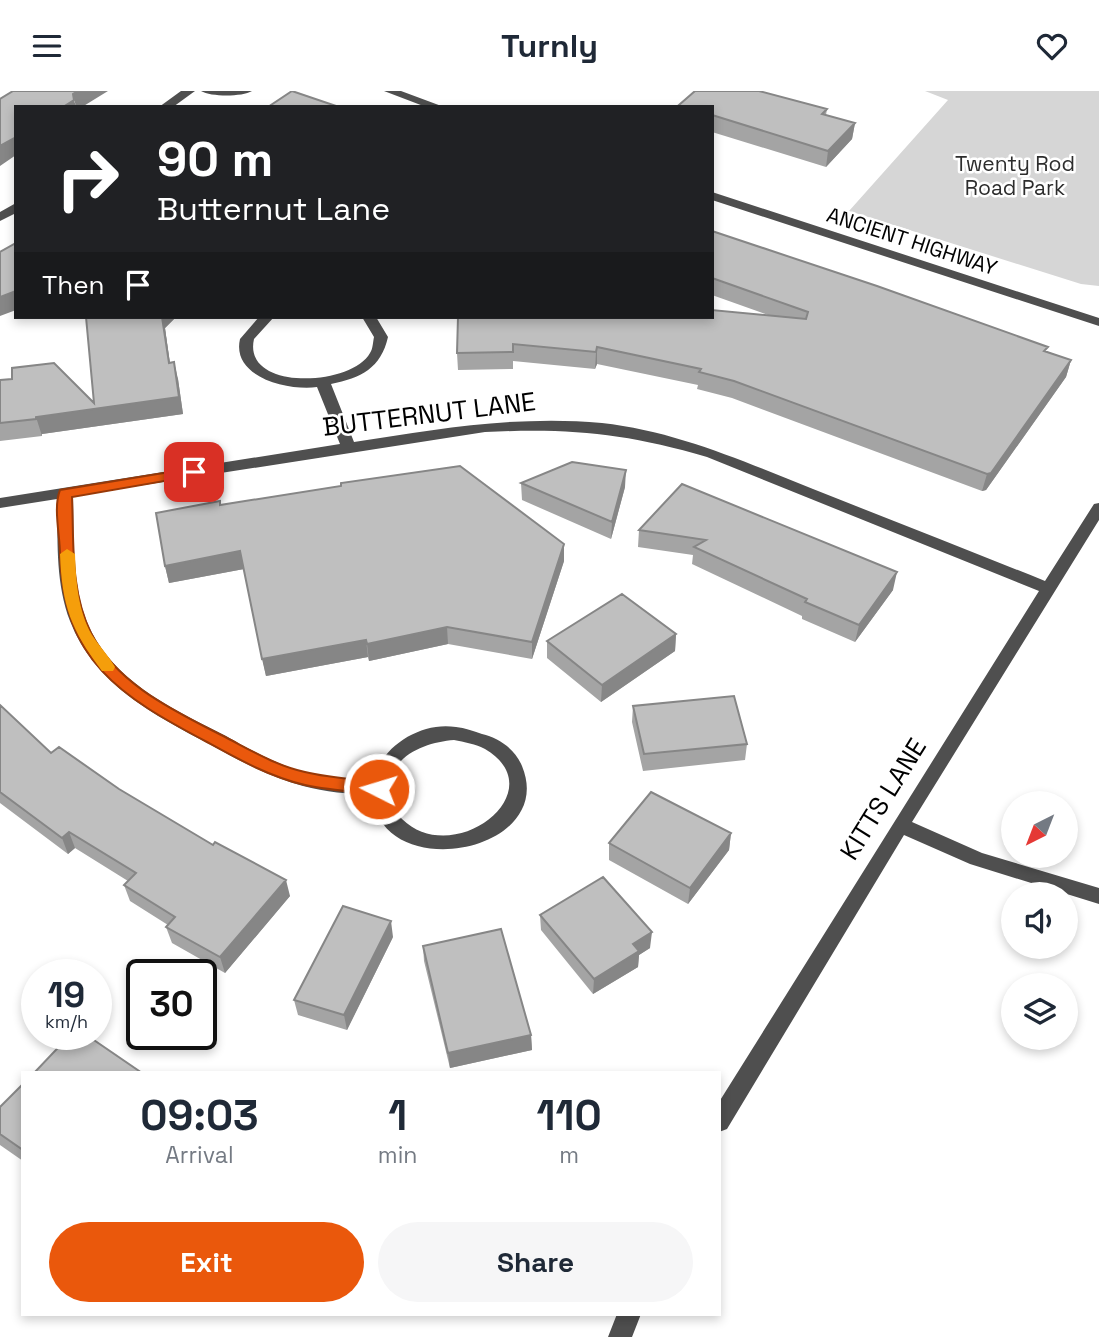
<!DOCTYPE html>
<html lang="en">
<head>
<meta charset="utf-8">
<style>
  body { margin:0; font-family:"Space Grotesk",sans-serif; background:#f6f6f7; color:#1f2937; height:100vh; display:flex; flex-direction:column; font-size:26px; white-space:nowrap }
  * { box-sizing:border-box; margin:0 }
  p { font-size:23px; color:#747a83 }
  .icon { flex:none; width:38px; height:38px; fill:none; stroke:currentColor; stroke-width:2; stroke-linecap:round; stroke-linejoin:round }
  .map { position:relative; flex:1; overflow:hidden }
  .sheet { position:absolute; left:21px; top:980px; width:700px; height:245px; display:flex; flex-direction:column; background:#fff; border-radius:0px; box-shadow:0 4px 10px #0003 }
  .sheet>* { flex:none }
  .hud { position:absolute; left:14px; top:14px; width:700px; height:214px; border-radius:0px; box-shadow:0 4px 10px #0003; background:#202124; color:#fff; overflow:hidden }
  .needle { width:46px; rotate:222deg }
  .fabs { position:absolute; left:1001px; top:700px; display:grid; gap:14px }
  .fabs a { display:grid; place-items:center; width:77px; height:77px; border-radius:50%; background:#fff; box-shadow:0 4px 10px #0003; font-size:35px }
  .speed { position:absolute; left:21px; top:868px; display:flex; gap:14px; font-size:35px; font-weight:700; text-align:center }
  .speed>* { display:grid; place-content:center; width:91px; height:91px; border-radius:50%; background:#fff; box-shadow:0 4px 10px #0003; line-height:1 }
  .speed small { font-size:18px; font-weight:400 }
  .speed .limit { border:4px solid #111; border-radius:10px; background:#fff; color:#111 }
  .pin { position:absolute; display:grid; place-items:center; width:60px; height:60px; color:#fff; margin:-30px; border-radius:14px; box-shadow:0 4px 10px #0006 }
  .me { position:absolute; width:77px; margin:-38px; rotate:275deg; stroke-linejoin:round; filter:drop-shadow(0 0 5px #0008) }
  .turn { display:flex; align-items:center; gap:24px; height:147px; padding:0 28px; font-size:32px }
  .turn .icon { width:91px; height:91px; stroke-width:2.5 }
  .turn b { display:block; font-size:49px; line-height:60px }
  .then { display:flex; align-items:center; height:66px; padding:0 28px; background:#0003; gap:14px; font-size:26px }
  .eta { display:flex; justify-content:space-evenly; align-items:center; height:119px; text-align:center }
  .eta b { font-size:42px; font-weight:600; line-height:49px }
  .action { display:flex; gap:14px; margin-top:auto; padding:14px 28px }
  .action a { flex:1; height:80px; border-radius:42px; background:#ea580c; color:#fff; font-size:28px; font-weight:600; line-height:80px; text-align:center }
  .action a+a { background:#f6f6f7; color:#1f2937 }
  header { display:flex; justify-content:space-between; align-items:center; height:91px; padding:0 28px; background:#fff; font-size:32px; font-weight:600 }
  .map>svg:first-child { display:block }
</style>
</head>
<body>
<header><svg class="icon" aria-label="menu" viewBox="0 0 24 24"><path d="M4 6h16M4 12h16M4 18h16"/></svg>Turnly<svg class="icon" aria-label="heart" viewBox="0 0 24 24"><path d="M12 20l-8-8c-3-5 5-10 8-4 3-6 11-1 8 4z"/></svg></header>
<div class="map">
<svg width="1099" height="1246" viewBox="0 0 1099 1246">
  <rect width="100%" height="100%" fill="#fff"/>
  <!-- green -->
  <path fill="#d6d6d6" d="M925 0H1099V195L1081 193 849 120 948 9Z"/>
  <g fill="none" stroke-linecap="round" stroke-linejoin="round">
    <!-- minor -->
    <path fill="#4f4f4f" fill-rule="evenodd" d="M181 0H195L173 16H159Z
      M201 0H252C242 6 211 6 201 0Z
      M384 0H401L444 16H426Z
      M712 101 1099 227V235L712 109Z
      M16 112V122L0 130V121Z
      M259 226H274L254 248C242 300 351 296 370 262 373 258 373 250 374 246L362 226H376L388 246C381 277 361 287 331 293L354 351C437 338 518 324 602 332 676 340 745 371 813 398 891 429 968 459 1045 490L1094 413 1099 412V429L912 731 982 762 1099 797V813L970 773 904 744 727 1038 719 1041V1011L1039 500 707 366C625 342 570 337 485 341L73 405C74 451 71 501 92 542 119 594 177 620 226 645 250 659 276 673 304 681 326 687 350 688 373 690 380 656 421 630 456 636 465 637 473 640 482 643 499 647 515 658 522 675 558 762 381 795 372 704 349 703 325 701 303 695 270 686 240 670 211 654 154 624 94 593 70 530 55 491 58 448 57 408L0 417V407L340 353 317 296C290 300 231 287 240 248ZM454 649C464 651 476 653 485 658 556 700 454 779 402 728 394 720 391 711 390 700 388 665 426 651 454 649Z
      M617 1223H641L632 1246H608Z"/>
  </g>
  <!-- wall -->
  <path fill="#a4a4a4" d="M695 0H759L827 18 826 24 855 32 852 48 826 76 712 41V16H679V14Z
    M712 140 1071 269 1066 286 986 399 982 400 732 307 697 298 698 294 597 273 595 278 513 270V278L458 279 457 262 458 226 768 224 712 204Z
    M86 226H176L165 237 170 272 178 288 183 323 42 343V345L0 350V289L94 312Z
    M521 392 625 396 611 448 522 409Z
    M682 393 893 499 855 551 802 528V525L692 473 693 464 638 456 639 439Z
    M220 414 564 453V470L532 568 448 553 369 570 368 566 266 585 244 478 169 492 165 475Z
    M676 543 675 560 601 611 547 567V550Z
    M0 614 51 662 119 698 290 805 225 882 172 852 166 836 168 834 130 810 124 794 128 790 75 757 68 763 0 712Z
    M633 615 747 653 745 669 643 680 632 631Z
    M731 742 729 759 688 813 609 769V752Z
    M540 824 650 857 639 864 638 876 593 903 541 839Z
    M393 846 347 939 298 924 294 909Z
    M423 855 531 944 532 959 450 977 424 870Z
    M23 993V1070L0 1054V1016Z"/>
  <!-- shaded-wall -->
  <path fill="#868686" d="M78 0H108L82 16H76L73 3Z
    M74 9 76 16H63Z
    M855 32 852 48 826 76 828 60Z
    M16 46V64L0 75V55Z
    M16 200V219L0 225V206Z
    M162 226H176L165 237 172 289 169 272Z
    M597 256V273L595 278 596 261Z
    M1071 269 1066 286 986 399 982 400 987 383Z
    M174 271 178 288 183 323 42 343V345L36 326 179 306Z
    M626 379 625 396 611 448 612 431Z
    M564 453V470L532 568V551Z
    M240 460 244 478 169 492 165 475Z
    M897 481 893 499 855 551 859 534Z
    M447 536 448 553 369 570 367 553Z
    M676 543 675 560 601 611 602 594Z
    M366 549 368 566 266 585 262 568Z
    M69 741 75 757 68 763 62 747Z
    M731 742 729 759 688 813 690 797Z
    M286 789 290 805 225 882 220 866Z
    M391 830 393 846 347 939 344 924Z
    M652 841 650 857 639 864 638 876 593 903 594 888 633 853Z
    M531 944 532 959 450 977 448 962Z"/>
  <!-- building -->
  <path fill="#bfbfbf" stroke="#868686" stroke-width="2" d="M13 0H78L73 3 74 9 63 16H16V46L0 55V8Z
    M292 0 339 16H268Z
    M695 0H759L827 18 822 23 855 32 828 60 712 24V16H684L679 14Z
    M712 140 877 195 1048 256 1044 260 1071 269 991 382 987 383 734 290 699 281 701 278 597 256 596 261 513 253V261L457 262 458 226H712V219L806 228 808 221 712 187Z
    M16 152V200L0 206V161Z
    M86 226H162L169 272 174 271 179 306 36 326V328L0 332V289L12 288V277L54 272 94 312Z
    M572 371 626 379 612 431 521 392Z
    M460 375 564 453 532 551 447 536 367 553 366 549 262 568 240 460 165 475 156 422 220 410V414L341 395V392Z
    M682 393 897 481 859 534 805 511 807 508 694 456 706 449 639 439Z
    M622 503 676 543 602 594 547 550Z
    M734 605 747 653 644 663 633 615Z
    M0 614 51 662 59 656 119 698 213 754 215 751 286 789 220 866 166 836 175 826 124 794 136 782 69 741 62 747 0 701Z
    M651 701 731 742 690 797 609 752Z
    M603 786 652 841 633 853 639 860 594 888 540 824Z
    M343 815 391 830 344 924 294 909Z
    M501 838 531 944 448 962 423 855Z
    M71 943H85L142 982H34Z
    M23 993V1059L0 1043V1016Z"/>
  <!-- route -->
  <path fill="#ea580c" stroke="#983908" stroke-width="2" d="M194 377 199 378V384L72 406C74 451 70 500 91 542 118 595 177 621 227 647 252 660 277 675 305 681 329 687 354 688 379 691L384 693 387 698 384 702 379 704C354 701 329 699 305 694 270 686 238 668 207 651 120 605 63 570 60 463 60 445 53 416 60 399Z"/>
  <!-- slow -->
  <path fill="#f59e0b" d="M67 458 75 463C76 490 78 520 92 544 99 555 109 565 115 576L113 580H102C71 538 62 516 60 463Z"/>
  <g text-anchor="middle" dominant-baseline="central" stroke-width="5" stroke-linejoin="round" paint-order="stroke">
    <!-- far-park labels -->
    <g font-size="21" fill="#2d2d2d" stroke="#fff">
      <text x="1015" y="72">Twenty Rod<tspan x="1015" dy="24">Road Park</tspan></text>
    </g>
    <!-- far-street labels -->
    <g font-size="21" fill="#000" stroke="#fff">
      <text transform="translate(912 150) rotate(18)">ANCIENT HIGHWAY</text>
    </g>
    <!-- street labels -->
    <g font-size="26" fill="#000" stroke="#fff">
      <text transform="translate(429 323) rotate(-7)">BUTTERNUT LANE</text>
      <text transform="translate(883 708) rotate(-58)">KITTS LANE</text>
    </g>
  </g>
</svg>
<div class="fabs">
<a><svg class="needle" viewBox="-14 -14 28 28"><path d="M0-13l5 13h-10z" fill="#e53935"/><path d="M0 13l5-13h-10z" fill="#747a83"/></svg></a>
<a><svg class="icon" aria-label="sound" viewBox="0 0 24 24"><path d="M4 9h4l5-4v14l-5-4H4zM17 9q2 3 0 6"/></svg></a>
<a><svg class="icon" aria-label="layers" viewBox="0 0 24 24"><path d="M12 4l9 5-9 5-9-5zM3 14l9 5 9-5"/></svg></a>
</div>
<div class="speed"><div>19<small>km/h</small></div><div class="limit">30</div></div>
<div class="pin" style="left:194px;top:381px;background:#d93025"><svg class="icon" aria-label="arrive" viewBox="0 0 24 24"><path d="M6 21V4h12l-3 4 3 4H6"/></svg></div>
<svg class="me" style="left:379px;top:698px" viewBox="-20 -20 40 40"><circle r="17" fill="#ea580c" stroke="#fff" stroke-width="3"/><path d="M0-11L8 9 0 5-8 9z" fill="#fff"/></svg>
<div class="hud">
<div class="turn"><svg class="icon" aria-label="right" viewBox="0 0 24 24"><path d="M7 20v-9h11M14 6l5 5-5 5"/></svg><div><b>90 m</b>Butternut Lane</div></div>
<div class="then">Then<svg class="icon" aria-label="arrive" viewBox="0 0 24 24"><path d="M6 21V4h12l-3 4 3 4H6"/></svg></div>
</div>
<section class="sheet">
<div class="eta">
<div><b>09:03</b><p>Arrival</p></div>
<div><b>1</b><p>min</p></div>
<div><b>110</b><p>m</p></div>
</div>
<div class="action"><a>Exit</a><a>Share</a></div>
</section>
</div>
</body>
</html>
